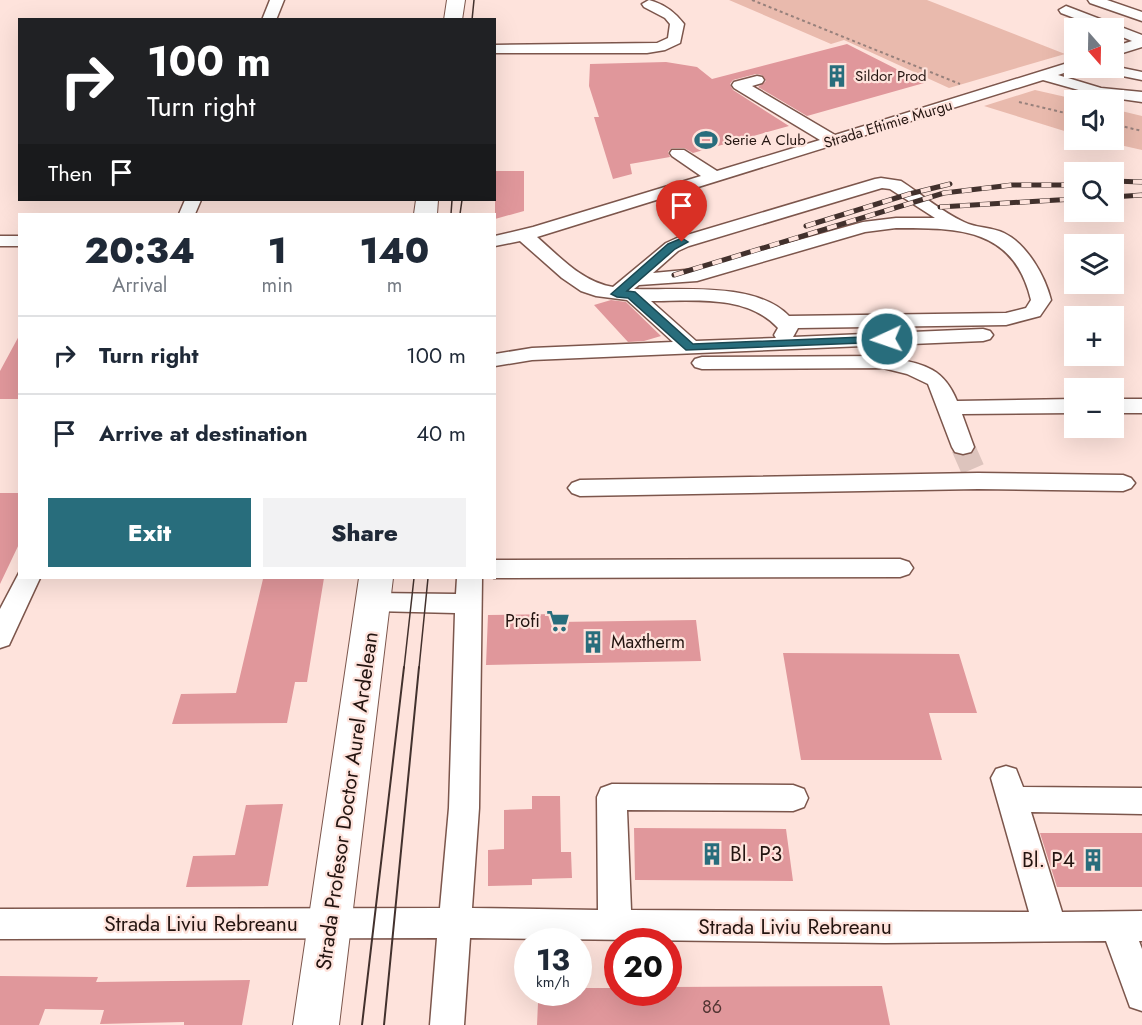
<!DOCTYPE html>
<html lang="en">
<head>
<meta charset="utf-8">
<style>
  body { margin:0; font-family:Jost,sans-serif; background:#f2f2f3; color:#1f2937; height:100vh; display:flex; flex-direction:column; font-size:22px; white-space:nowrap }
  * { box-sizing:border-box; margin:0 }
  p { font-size:20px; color:#747a83 }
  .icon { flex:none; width:33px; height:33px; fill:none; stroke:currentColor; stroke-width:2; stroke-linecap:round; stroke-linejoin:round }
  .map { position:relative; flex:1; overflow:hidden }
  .sheet { position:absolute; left:18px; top:213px; width:478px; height:366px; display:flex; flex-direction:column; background:#fff; border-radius:0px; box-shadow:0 6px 24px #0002 }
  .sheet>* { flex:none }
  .guide { position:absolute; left:18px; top:18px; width:478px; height:183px; border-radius:0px; box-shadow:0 6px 24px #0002; background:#202124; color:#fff; overflow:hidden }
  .needle { width:39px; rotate:160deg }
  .fabs { position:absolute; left:1064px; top:18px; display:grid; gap:12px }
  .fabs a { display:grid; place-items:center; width:60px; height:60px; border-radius:0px; background:#fff; box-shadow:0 6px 24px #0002; font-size:30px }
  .speed { position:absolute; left:514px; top:928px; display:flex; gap:12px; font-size:30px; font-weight:700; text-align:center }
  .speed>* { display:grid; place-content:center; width:78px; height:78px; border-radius:50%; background:#fff; box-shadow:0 6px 24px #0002; line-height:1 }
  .speed small { font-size:15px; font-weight:400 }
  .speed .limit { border:9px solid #d22; background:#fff; color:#111 }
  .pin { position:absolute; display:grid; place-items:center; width:51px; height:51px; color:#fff; margin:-62px -26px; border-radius:50% 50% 50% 0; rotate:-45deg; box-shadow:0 0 6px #0007 }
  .pin .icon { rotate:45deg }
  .me { position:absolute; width:66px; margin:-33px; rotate:267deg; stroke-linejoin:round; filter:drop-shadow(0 0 4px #0008) }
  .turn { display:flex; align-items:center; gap:21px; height:126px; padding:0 30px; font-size:27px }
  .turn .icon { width:78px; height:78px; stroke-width:2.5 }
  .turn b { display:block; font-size:42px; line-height:51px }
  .then { display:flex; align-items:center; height:57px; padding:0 30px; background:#0003; gap:12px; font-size:22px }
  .eta { display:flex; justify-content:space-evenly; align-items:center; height:102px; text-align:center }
  .eta b { font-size:36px; font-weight:800; line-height:42px }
  .button { display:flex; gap:12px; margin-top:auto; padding:12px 30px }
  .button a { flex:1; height:69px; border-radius:0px; background:#286d7c; color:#fff; font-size:24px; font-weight:800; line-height:69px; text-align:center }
  .button a+a { background:#f2f2f3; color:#1f2937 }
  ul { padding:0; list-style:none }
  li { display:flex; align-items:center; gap:18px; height:78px; padding:0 30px; border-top:2px solid #e0e1e3 }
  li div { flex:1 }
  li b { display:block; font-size:22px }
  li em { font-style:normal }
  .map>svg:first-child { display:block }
</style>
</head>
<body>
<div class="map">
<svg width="1142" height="1025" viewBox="0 0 1142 1025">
  <rect width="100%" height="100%" fill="#fee3dc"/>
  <!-- green -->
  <path fill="#e9baad" d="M729 0H927L1065 54 949 88 844 40 831 44Z
    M1035 90 1079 100H1074V134L984 106Z
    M1113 109 1142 116V150L1098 140H1113Z"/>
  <!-- building -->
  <path fill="#e0979b" d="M847 44 924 83 807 116 758 87 766 81 762 75 756 74 733 80 730 84 733 90 789 126 693 153 684 148H672L668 152 670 157 630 164 632 174 613 179 594 117H599L589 86 590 64 666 62 697 67 712 79Z
    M495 171H524V211L495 219Z
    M611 300 626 302 661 336 644 341 628 342 594 305Z
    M20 334V399H0V371Z
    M0 493H20V542L0 584Z
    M274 578H324L307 682H295L287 723 172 724 181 694 236 693 263 579Z
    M558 614V622L696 620 701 661 486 665 488 615Z
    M783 653 959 654 977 713H929L942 760H801Z
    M532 796H560L561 852H571L572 878 532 879V885L488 886V850L504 849V810L532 809Z
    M283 804 268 886 186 887 193 856 235 855 246 805Z
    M634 828 786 829 793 881 635 880Z
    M1040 833H1142V887H1057Z
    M0 976 98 977 96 982 250 980 242 1025H184V1022L100 1024 104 1010 45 1009 39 1025H0Z
    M882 986 890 1025H537L538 1003H552V993H579V988H618V993H669V987Z"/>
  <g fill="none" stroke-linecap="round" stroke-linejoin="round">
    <!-- minor-tunnel -->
    <path stroke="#ddc4bd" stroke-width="24" stroke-dasharray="24 12" stroke-linecap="butt" d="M963 447 974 472"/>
    <!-- minor casing -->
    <g stroke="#7c564c" stroke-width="3">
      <path id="minor" d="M270 0H284L276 20H262Z
        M649 0C664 4 675 12 684 24L680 43 665 50 647 53H495V45L657 43 668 38 670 24 665 18 644 7 642 4Z
        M1088 0H1107L1142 12V21L1090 3Z
        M1066 6 1142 35V47L1113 56V47L1132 41 1113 33V28H1101L1061 13 1059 10Z
        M1074 61V68H1079L1058 75 1101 88 1142 92V102L1100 96 1043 80 537 237C560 257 582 282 613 287L666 243 677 238 875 179 881 178 901 181C921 194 942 212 964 222 976 228 991 227 1004 233 1027 244 1045 276 1051 300L1040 316 1006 325 798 328 793 337 983 329 990 331 993 335 990 339 983 341 532 360 495 366V354L532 348 673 342 627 300 596 296 581 291 562 278 520 241 495 246V236L533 227 701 176 672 156 670 153 672 150H684L717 171 820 140 734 88 732 85 734 82 757 76 762 77 764 80 762 83 752 86 835 135ZM882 188 890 189 935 218H896L863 222 696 269 653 273 678 251 689 246ZM896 228C959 228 1014 228 1031 300L1026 308 1006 313 789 316C755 281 679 291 634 289L639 285 697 281 865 232ZM651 301C693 301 747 294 778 328L774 335 776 338 696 341Z
        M1113 66 1142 72V80L1098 71 1096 68Z
        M185 200H201L195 214H179Z
        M0 236H20V246H0Z
        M883 356C919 364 942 364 957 401L1074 399V413L962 414 974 447 971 452 963 454 955 452 952 447 928 384 907 374 883 368 702 369 695 367 692 363 695 359 702 357Z
        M1113 399H1142V413H1113Z
        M978 473 1123 475 1131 478 1135 483 1131 488 1123 491 978 489 580 496 572 493 568 488 572 483 580 480Z
        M900 559 909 562 913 568 909 574 900 577 495 578H494L495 560Z
        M20 571V578H40L9 645 0 648V609Z
        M457 578H482L479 808 472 908 598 910 597 797 601 788 612 784 793 785 804 789 808 798 804 807 793 811 627 810 631 910 1029 912 991 778 996 769 1006 766 1016 769 1023 787 1142 788V814L1031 812 1062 912 1142 911V941H1139L1142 949V1011L1130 1007 1106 941 885 943 470 938 464 1025H430L437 938 0 939V909L440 908 449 808 455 613 374 611 365 609 361 602 365 595 374 593 456 594Z"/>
    </g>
    <!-- major casing -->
    <g stroke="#7c564c" stroke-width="2">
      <path id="major" d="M447 0H465L462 20H444Z
        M416 200H438L437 214H414Z
        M359 578H393L339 1025H293Z"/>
    </g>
    <!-- path -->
    <path stroke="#97817c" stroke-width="2" stroke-dasharray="3 3" stroke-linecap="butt" d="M752 0 960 84
      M1019 102 1074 115
      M1113 124 1142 131"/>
    <!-- minor -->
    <use href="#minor" fill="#fff" fill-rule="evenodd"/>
    <!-- major -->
    <use href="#major" fill="#fff" fill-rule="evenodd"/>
    <!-- tram-far1 -->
    <path stroke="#42312d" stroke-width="1.5" d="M472 20 474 0
      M451 214 452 200
      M460 214 462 200
      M404 668 414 578
      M419 668 428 578"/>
    <!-- tram -->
    <path stroke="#42312d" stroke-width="2" d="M362 1025 404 667
      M384 1025 419 667"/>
    <!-- rail casing -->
    <g stroke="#42312d" stroke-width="5">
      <path id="rail" d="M1113 181 1142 182
        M1113 197 1142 195
        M940 207 1074 199
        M806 226 909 194 950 184
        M674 275 944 193 1012 185H1074"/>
    </g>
    <!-- rail -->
    <use href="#rail" stroke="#fee3dc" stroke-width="4" stroke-dasharray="10" stroke-linecap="butt"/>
  </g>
  <!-- route -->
  <path fill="#286d7c" stroke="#1a4751" stroke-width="1.5" d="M682 238 688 242 675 249 627 291 635 292 693 344 887 336 893 339 887 342 686 350 628 298 617 297 611 294 668 244Z"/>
  <!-- icons -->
  <defs>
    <g id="building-bare" transform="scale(1.8)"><path d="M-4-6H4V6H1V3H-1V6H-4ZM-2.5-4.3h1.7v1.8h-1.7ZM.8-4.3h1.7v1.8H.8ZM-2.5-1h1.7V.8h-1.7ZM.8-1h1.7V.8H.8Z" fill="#286d7c" stroke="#fee3dc" stroke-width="2.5" paint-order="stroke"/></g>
    <g id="stadium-bare" transform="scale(1.8)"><path d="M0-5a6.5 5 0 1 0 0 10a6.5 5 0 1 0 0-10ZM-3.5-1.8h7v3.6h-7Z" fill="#286d7c" stroke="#fee3dc" stroke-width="2.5" paint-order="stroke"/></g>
    <g id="supermarket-bare" transform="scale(1.8)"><path d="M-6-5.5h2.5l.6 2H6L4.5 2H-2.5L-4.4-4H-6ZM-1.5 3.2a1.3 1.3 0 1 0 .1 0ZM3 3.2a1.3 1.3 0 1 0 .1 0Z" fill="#286d7c" stroke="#fee3dc" stroke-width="2.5" paint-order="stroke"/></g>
  </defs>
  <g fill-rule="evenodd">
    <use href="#building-bare" x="837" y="76"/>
    <use href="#stadium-bare" x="706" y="140"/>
    <use href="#supermarket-bare" x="558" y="621"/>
    <use href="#building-bare" x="593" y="642"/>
    <use href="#building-bare" x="712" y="854"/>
    <use href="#building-bare" x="1093" y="860"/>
  </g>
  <g text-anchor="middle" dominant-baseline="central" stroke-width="4.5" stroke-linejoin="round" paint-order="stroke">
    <!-- far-poi labels -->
    <g font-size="15" fill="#231410" stroke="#fee3dc" text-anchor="start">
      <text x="855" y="76">Sildor Prod</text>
      <text x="724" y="140">Serie A Club</text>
    </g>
    <!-- far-street labels -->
    <g font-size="15" fill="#231410" stroke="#fee3dc">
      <text transform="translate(888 124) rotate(-17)">Strada Eftimie Murgu</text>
    </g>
    <!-- poi labels -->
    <g font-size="18" fill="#231410" stroke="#fee3dc" text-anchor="end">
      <text x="540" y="621">Profi</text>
      <text x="611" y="642" text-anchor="start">Maxtherm</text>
    </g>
    <!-- near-number labels -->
    <g font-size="18" fill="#523533">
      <text x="712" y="1007">86</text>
    </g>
    <!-- near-street labels -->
    <g font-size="21" fill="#231410" stroke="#fee3dc">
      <text transform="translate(347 801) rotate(-82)">Strada Profesor Doctor Aurel Ardelean</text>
      <text x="201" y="924">Strada Liviu Rebreanu</text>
      <text x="795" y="927">Strada Liviu Rebreanu</text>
    </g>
    <!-- near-poi labels -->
    <g font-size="21" fill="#231410" stroke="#fee3dc" text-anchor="start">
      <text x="730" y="854">Bl. P3</text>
      <text x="1075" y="860" text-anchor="end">Bl. P4</text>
    </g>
  </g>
</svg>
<div class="fabs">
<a><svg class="needle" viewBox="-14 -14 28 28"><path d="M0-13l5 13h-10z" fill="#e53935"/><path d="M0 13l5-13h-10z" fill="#747a83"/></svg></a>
<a><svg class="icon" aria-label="sound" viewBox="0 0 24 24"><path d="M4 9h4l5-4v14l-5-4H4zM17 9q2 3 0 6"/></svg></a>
<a><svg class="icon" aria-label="search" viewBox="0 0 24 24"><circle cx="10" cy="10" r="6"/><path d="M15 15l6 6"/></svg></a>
<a><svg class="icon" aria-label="layers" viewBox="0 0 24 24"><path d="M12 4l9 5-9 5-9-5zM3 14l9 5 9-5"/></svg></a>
<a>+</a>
<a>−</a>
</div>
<div class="speed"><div>13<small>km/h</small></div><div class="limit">20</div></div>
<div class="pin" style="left:682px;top:242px;background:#d93025"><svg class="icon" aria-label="arrive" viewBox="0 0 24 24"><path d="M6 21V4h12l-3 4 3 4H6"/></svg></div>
<svg class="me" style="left:887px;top:339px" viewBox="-20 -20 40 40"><circle r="17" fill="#286d7c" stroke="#fff" stroke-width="3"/><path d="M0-11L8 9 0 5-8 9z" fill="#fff"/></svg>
<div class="guide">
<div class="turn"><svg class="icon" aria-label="right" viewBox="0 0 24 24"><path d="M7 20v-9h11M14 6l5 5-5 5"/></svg><div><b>100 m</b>Turn right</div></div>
<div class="then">Then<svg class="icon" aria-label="arrive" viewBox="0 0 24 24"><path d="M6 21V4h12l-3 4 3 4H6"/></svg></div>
</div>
<section class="sheet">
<div class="eta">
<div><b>20:34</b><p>Arrival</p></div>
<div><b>1</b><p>min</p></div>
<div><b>140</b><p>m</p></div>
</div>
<ul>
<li><svg class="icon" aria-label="right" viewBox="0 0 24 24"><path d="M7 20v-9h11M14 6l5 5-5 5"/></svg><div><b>Turn right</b></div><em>100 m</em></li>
<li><svg class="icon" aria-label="arrive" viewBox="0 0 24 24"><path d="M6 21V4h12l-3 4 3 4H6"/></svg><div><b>Arrive at destination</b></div><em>40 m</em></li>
</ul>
<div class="button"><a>Exit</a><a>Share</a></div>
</section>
</div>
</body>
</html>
